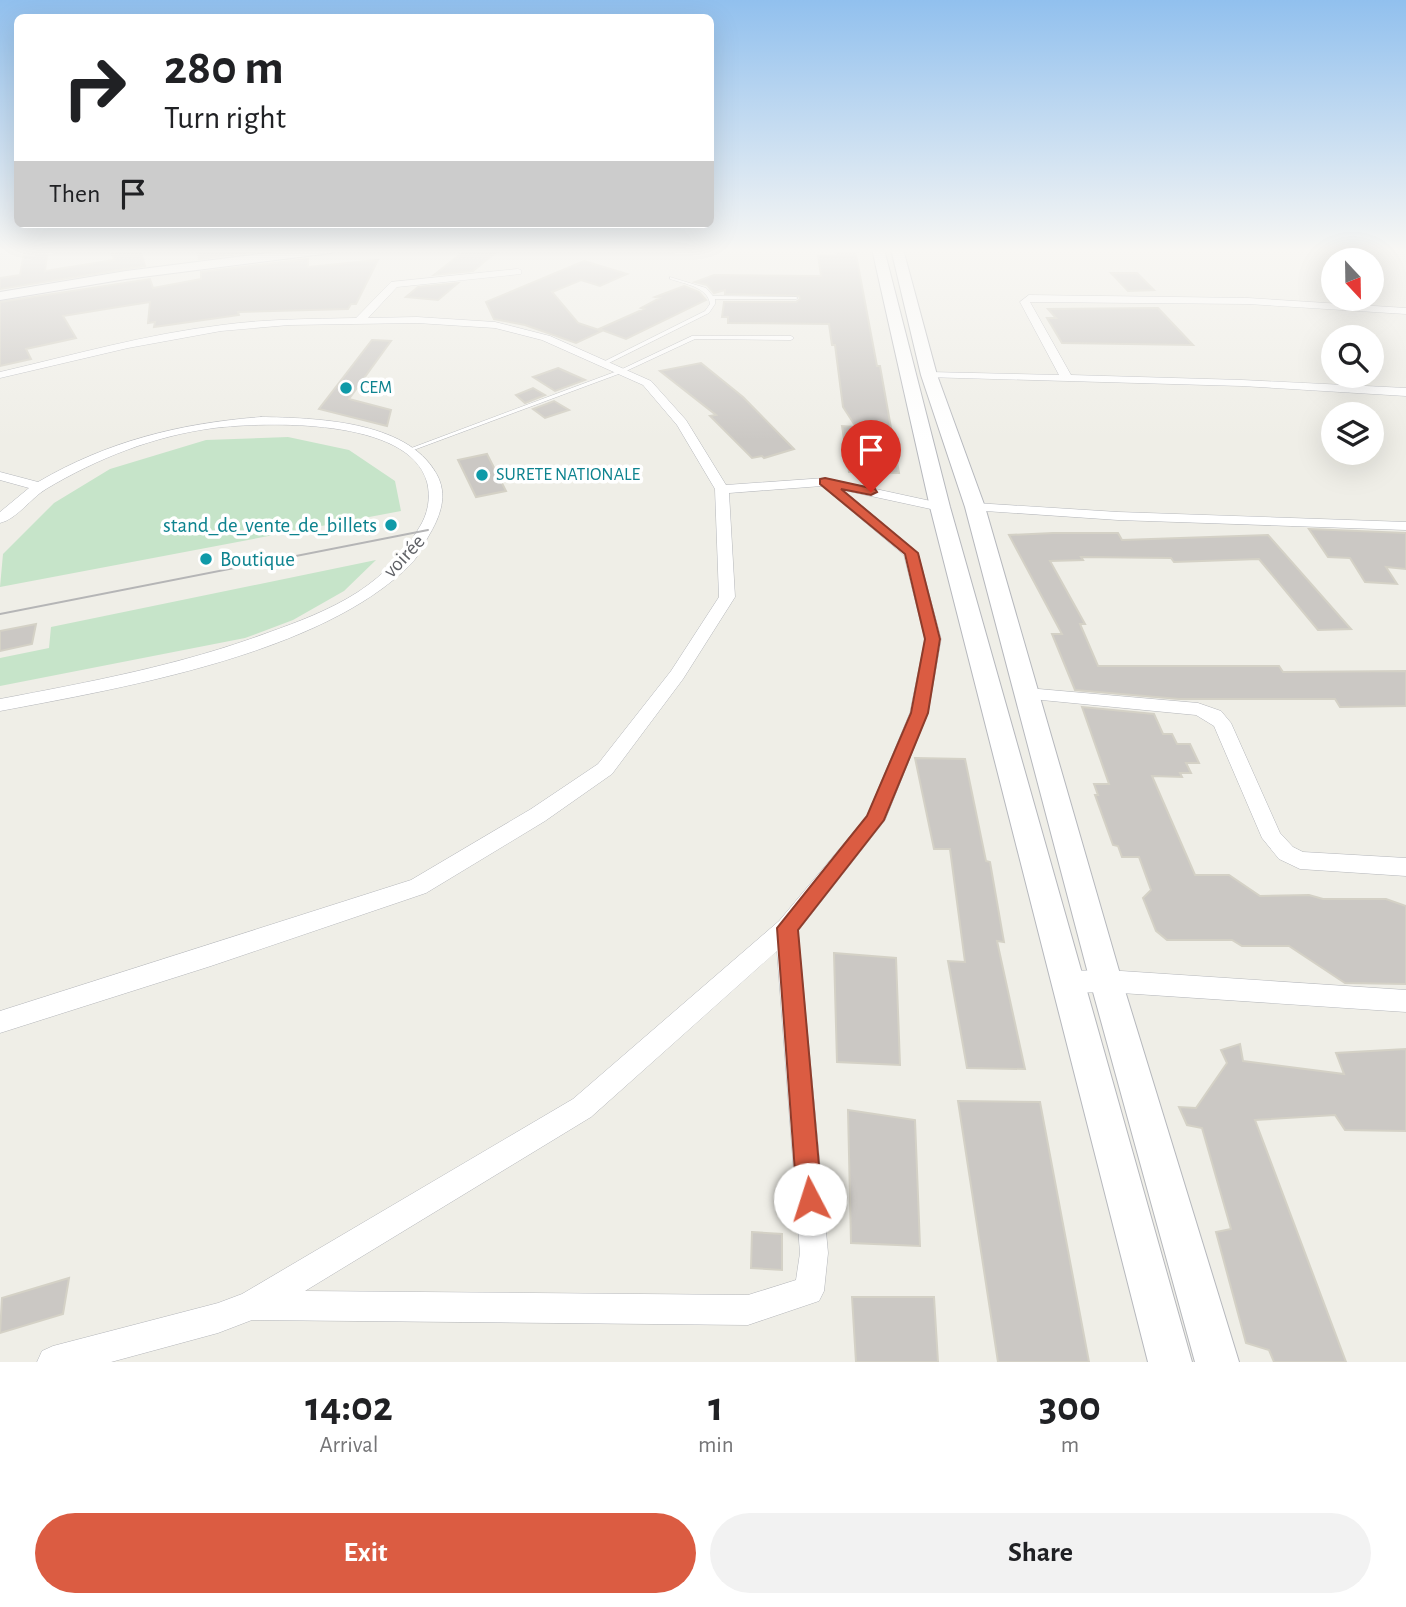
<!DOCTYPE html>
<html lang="en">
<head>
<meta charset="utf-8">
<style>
  body { margin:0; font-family:"Alegreya Sans",sans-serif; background:#f2f2f2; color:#202124; height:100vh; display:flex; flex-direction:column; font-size:26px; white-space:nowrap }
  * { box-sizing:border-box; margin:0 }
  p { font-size:23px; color:#757577 }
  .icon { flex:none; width:38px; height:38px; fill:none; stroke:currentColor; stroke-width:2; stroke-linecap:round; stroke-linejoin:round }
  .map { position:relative; height:1362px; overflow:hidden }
  .panel { display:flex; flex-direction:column; background:#fff; flex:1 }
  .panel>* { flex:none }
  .hud { position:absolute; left:14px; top:14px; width:700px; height:214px; border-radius:10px; box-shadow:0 7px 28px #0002; background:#fff; color:#202124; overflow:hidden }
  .needle { width:46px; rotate:158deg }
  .fabs { position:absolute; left:1321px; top:248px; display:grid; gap:14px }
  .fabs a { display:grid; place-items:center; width:63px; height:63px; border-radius:50%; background:#fff; box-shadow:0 7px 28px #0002; font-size:35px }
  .pin { position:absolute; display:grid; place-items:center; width:60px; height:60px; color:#fff; margin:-72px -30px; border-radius:50% 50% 50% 0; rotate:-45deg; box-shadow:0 0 7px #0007 }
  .pin .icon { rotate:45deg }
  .me { position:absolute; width:77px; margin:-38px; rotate:355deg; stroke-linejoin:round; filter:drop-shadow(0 0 5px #0008) }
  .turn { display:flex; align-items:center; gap:24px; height:147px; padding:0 35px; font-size:32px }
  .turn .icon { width:91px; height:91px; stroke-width:2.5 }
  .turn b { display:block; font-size:49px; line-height:60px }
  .then { display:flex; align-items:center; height:66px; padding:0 35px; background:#0003; gap:14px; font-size:26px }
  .eta { display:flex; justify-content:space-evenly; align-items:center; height:119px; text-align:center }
  .eta b { font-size:42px; font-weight:600; line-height:49px }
  .action { display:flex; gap:14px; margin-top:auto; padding:14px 35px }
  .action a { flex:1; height:80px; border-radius:42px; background:#db5c42; color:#fff; font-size:28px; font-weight:600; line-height:80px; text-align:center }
  .action a+a { background:#f2f2f2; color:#202124 }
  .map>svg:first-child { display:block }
</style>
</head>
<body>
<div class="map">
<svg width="1406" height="1362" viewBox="0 0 1406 1362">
  <rect width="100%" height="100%" fill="#efeee7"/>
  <!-- green -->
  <path fill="#c6e4c9" d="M288 437 349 450 395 481 401 511 0 587 3 554 54 503 110 469 206 440Z
    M376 560 344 591 293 620 245 638 0 686V658L49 648 51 627Z"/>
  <!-- building -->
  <path fill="#cbc8c4" stroke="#d4d1c6" stroke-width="2" d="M48 249 45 271 114 260 112 254 140 249 145 266 0 289V278L20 275 24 252Z
    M198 249H276L199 259Z
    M500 249 473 271 434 275 463 252Z
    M835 249H855L877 366H880L899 473 849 472 842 426 856 427 843 407 835 345H832L829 324 728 323V317H722L724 302H796L800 299 799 296 725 294V290L714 293 707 285 695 282 714 275 821 276 818 255H836Z
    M308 259V267L378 260 356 304H351L348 309 238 312 239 315 154 327 155 322 148 323 150 302 112 308 63 316 76 338 26 349 31 359 0 366V302L150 279 153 288 201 279V272Z
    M584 261 627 274 600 286 581 280 552 292 578 323 602 331 576 343 525 325 494 319 486 302Z
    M1111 273H1137L1154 290 1128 291Z
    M458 283 438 300 406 297 418 287Z
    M684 286 699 292 706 300 626 339 599 329 644 309 641 308 660 298 655 297Z
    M1158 308 1193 345 1062 343 1047 318H1056L1048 309Z
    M372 340 391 341 349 399 391 410 387 426 319 409Z
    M701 363 743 397 794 449 764 458 762 456 752 458 710 416 716 415 660 371Z
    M558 368 585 380 555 391 533 377Z
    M533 388 545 395 525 403 516 395Z
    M554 401 569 410 545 418 533 409Z
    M487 454 506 491 476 497 458 460Z
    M1309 529 1406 533V569L1386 567 1397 584 1365 582 1350 558 1328 557Z
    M1053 533H1118L1122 540 1268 535 1351 629 1318 630 1259 559 1174 562 1171 558 1081 557 1083 560 1050 561 1085 624H1080L1098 666H1279L1283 672 1406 671V706L1340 707 1335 699H1179L1075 690 1052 634H1062L1009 535Z
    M36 624 32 644 0 651V631Z
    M1082 707 1154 714 1163 734H1172L1177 744H1190L1199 763H1186L1191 773H1180L1182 777 1152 776 1195 875H1229L1260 896 1309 895 1323 899H1386L1406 906V984L1345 983 1289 946H1242L1232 940H1167L1156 931 1143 898 1151 890 1139 857H1122L1118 846 1113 845 1095 795H1098L1094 784H1109Z
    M915 758 965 759 986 861 990 862 1004 942 997 941 1025 1069 967 1068 948 961 965 962 950 849H934Z
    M834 953 896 958 900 1065 837 1062Z
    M1240 1044 1243 1061 1344 1074 1336 1053 1406 1049V1131L1345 1130 1335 1115 1255 1120 1346 1362H1274L1269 1350 1246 1343 1216 1232 1231 1229 1202 1128 1187 1125 1179 1107 1196 1108 1227 1063 1221 1050Z
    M958 1101 1040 1102 1089 1362H998Z
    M848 1110 915 1120 920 1246 851 1243Z
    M752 1232 782 1234V1270L751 1268Z
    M69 1278 63 1314 0 1333 2 1298Z
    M852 1297H934L938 1362H856Z"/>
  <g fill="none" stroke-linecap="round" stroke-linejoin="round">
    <!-- lane casing -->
    <g stroke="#b4b6ba" stroke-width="1">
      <path id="lane" d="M670 277 706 288 713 296 796 297 798 298 796 299H715V304L709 313 607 364H603V362L705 311 710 304C708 287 685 284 670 279Z
        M692 336H791L794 338 791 340 695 339 624 372 411 451H407L406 450 620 370Z"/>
    </g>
    <!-- street casing -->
    <g stroke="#b4b6ba" stroke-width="1">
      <path id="street" d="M0 249H12L0 254Z
        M518 269 521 270V274L397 287 368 318 417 317 495 322 550 336 651 381 686 420 726 485 825 478 940 503 947 507 940 511 843 490 918 553 941 639 928 713 885 820 798 931 828 1253 824 1291 819 1301 748 1325 252 1320 218 1333 111 1362H37L42 1351 53 1346 218 1303 242 1294 573 1099 779 921 867 816 910 713 925 639 904 555 822 486 729 493 735 597 683 679 612 774 545 821 426 893 211 966 0 1033V1011L411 880 531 809 598 764 671 671 719 597 715 489 677 425 643 385 542 340 495 328 417 323 289 325 221 331 128 348 0 378V372C73 355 147 334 222 325 266 319 311 319 356 318L391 282ZM777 951 800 1253 796 1280 748 1295 305 1291 591 1117Z
        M1029 295 1248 298 1406 308V314L1248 304 1030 302 1071 375 1242 380 1406 388V396L1242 386 925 377 923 375 929 372 1059 375 1020 302Z
        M261 417C314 418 406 420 436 473 449 495 440 517 428 537 423 546 418 557 411 564 322 654 122 688 0 711V699C90 682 181 665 267 633 298 622 330 610 358 592 385 574 403 555 419 528 428 514 431 498 427 482 409 417 265 422 214 428 154 436 98 458 46 489 31 498 17 519 0 523V512L29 488 0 480V472L38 482C108 441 181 423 261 417Z
        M975 503 1118 512 1406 522V530L1118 520 970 510V504Z
        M1027 688 1198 703 1221 711 1231 723 1280 833 1293 847 1303 852 1406 858V876L1300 869 1279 859 1262 838 1214 726 1196 715 1021 698 1018 694Z
        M1106 970 1406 990V1012L1106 992 1068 993 1060 990 1056 982 1060 974 1068 971Z"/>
    </g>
    <!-- secondary casing -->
    <g stroke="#b6b8bd" stroke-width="2">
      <path id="secondary" d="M299 249H337L331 253 126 279 0 300V292L126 271Z
        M872 249H884L950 507 1192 1362H1148L930 507Z
        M891 249H903L937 375 985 507 1122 981 1239 1362H1195L1090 981 965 507 921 375Z"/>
    </g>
    <!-- lane -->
    <use href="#lane" fill="#fff" fill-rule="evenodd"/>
    <!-- street -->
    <use href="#street" fill="#fff" fill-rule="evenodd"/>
    <!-- secondary -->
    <use href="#secondary" fill="#fff" fill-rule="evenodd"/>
    <!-- tram -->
    <path stroke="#b5b5b6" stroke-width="2" d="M0 614 428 530"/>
  </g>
  <!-- sky -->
  <linearGradient id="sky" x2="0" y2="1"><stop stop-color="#91c0ee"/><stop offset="0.57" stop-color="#f8f7f4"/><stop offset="1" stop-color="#f8f7f4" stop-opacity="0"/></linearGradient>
  <rect width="1406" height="440" fill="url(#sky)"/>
  <!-- route -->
  <path fill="#db5c42" stroke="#8e3c2b" stroke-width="2" d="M825 478 875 489 877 492 871 495 841 489 918 553 940 639 928 713 884 820 798 930 822 1199 819 1208 810 1212 801 1208 797 1199 777 928 867 816 911 713 925 639 905 554 820 484V479Z"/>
  <!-- markers -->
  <g fill="#0f9aa8" stroke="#fff" stroke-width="2.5">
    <circle cx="346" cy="388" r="7"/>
    <circle cx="482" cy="475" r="7"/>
    <circle cx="391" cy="525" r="7"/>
    <circle cx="206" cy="559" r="7"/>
  </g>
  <g text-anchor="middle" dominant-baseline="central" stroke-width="7" stroke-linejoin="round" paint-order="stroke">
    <!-- far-culture labels -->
    <g font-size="18" fill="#0d838f" stroke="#fff" text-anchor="start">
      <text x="360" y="388">CEM</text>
      <text x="496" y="475">SURETE NATIONALE</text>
    </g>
    <!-- culture labels -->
    <g font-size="21" fill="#0d838f" stroke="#fff" text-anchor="end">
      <text x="377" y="525">stand_de_vente_de_billets</text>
      <text x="220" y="559" text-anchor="start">Boutique</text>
    </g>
    <!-- street labels -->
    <g font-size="21" fill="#5f6166" stroke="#fff">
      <text transform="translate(404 556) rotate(-47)">voirée</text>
    </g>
  </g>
</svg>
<div class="fabs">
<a><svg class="needle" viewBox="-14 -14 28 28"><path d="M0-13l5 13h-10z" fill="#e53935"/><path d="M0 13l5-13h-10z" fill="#757577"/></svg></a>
<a><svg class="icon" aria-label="search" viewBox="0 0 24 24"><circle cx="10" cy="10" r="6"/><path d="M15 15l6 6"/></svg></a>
<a><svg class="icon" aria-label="layers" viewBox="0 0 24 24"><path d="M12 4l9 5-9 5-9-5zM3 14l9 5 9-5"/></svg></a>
</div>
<div class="pin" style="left:871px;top:492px;background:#d93025"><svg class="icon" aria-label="arrive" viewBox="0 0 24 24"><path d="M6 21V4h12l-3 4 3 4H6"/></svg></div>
<svg class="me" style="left:810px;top:1199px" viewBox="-20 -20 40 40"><circle r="19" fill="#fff"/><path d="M0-13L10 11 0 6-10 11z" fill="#db5c42"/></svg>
<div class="hud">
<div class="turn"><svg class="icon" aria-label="right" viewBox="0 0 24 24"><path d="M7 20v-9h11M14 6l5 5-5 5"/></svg><div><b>280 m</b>Turn right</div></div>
<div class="then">Then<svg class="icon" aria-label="arrive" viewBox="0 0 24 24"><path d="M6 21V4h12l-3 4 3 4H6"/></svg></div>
</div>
</div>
<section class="panel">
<div class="eta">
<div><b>14:02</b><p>Arrival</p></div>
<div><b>1</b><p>min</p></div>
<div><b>300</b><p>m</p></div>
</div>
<div class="action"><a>Exit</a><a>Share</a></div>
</section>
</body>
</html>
